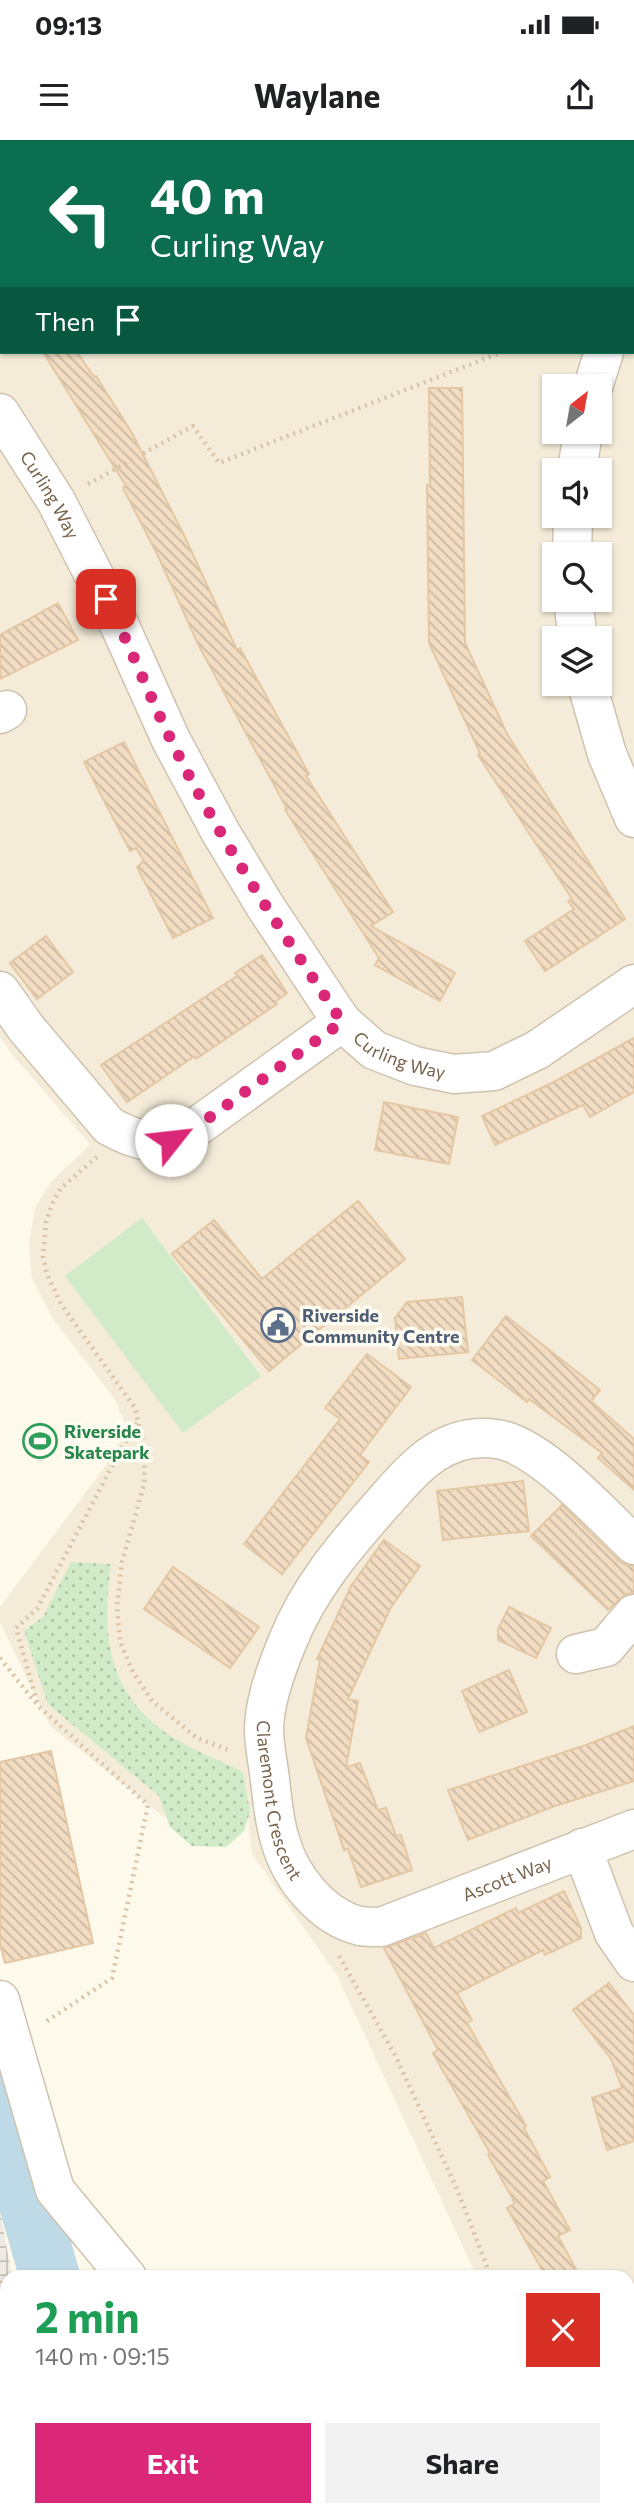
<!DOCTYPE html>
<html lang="en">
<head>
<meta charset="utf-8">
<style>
  body { margin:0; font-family:Commissioner,sans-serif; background:#f2f2f2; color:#202124; height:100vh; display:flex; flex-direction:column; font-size:26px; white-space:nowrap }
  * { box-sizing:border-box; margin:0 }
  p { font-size:23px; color:#757577 }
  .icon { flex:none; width:38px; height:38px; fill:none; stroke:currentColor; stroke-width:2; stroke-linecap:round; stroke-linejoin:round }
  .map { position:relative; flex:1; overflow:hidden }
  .details { position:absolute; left:0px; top:2130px; width:635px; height:247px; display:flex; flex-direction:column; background:#fff; border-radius:21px 21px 0 0; box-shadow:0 2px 5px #0004 }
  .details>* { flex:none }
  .top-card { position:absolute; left:0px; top:0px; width:635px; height:214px; box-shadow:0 2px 5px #0004; background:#0b6e4f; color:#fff; overflow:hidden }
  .needle { width:46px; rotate:31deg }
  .buttons { position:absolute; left:542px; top:234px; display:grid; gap:14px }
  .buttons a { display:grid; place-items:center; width:70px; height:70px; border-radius:0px; background:#fff; box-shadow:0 2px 5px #0004; font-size:35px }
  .pin { position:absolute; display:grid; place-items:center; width:60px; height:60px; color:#fff; margin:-30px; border-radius:14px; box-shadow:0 4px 10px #0006 }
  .me { position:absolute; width:77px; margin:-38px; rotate:61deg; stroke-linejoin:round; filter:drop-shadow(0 0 5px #0008) }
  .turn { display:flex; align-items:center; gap:24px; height:147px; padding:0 35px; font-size:32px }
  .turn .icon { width:91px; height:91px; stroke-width:2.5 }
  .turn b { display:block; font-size:49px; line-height:60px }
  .then { display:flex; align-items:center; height:66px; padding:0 35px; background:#0003; gap:14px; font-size:26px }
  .round { display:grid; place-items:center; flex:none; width:74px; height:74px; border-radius:0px; background:#f2f2f2 }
  .overview { display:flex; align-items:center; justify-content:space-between; height:119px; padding:0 35px }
  h1 { font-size:42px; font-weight:700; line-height:52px; color:#1e9e55 }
  .cta { display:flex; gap:14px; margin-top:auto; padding:14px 35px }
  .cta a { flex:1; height:80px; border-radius:0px; background:#db2777; color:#fff; font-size:28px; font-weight:700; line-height:80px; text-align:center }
  .cta a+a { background:#f2f2f2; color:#202124 }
  .status { display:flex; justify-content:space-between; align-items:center; height:49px; padding:0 35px; background:#fff; direction:ltr }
  .status svg { height:19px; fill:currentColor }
  header { display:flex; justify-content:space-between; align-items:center; height:91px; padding:0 35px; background:#fff; font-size:32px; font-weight:700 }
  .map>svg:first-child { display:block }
</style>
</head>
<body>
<div class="status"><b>09:13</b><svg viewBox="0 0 49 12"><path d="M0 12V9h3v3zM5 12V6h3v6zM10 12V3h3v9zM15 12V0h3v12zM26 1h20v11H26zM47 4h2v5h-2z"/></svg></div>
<header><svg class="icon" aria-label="menu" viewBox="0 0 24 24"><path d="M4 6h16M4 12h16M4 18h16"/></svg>Waylane<svg class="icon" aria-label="share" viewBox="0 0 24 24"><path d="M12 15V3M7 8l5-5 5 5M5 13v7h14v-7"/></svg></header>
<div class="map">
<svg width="634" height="2376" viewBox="0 0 634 2376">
  <defs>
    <pattern id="industrial-grid" width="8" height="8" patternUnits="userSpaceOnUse" patternTransform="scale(1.75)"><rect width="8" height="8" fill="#eeeae3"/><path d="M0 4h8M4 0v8" fill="none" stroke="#c6c1ba"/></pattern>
    <pattern id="park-dots" width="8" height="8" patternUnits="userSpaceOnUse" patternTransform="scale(1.75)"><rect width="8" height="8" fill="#d1ebc9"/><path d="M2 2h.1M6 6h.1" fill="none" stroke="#aec2a5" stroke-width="1.8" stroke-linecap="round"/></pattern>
    <pattern id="building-back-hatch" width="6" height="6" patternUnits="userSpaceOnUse" patternTransform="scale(1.75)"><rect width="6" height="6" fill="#f2ddc3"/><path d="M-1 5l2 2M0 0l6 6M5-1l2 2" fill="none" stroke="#c9b7a1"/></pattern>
  </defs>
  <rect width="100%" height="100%" fill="#fdf9eb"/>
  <!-- residential -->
  <path fill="#f4ecd9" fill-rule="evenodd" d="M0 0H634V2376H567L563 2370H628V2137H477L337 1835 252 1714 247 1665 164 1677 50 1586 0 1482V1467L104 1328 127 1288 114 1258 53 1179 32 1138 29 1104 35 1068 50 1043 90 1004 10 912 0 897ZM2 2H634V212H2ZM555 247H600V292H555ZM555 331H600V376H555ZM555 415H600V460H555ZM555 499H600V544H555Z"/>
  <!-- industrial -->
  <path fill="url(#industrial-grid)" d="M0 2070 12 2137H7V2370H47L48 2376H0Z"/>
  <!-- grass -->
  <path fill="#d1ebc9" d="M142 1078 261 1236 183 1293 65 1136Z"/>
  <!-- park -->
  <path fill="url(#park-dots)" d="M71 1422 111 1424C102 1492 105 1549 166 1593 189 1609 218 1619 243 1632L250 1672 244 1691 226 1707 192 1706 170 1687 159 1656 48 1564 24 1491 43 1477Z"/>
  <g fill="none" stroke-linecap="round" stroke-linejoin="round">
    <!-- river -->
    <path stroke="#bfdae7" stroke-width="60" d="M0 1963 50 2137
      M117 2370 119 2376"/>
  </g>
  <!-- building -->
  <path fill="url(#building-back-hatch)" stroke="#e4c7a3" stroke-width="2" d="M43 212H77L94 237 96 236 132 293 184 395 237 510 240 508 309 634 306 636 393 772 371 786 455 833 440 861 375 825 379 818 285 670 287 669 199 506 158 416 123 348 126 346Z
    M429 248H462L465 503 507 594 625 779 545 831 525 801 574 769 568 761 572 759 478 615 480 613 429 503 427 345H430Z
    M58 463 78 500 0 539V495Z
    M124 602 213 778 173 798 137 727 144 721 136 708 130 711 84 622Z
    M46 796 73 832 37 859 10 823Z
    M262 815 287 853 275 862 277 864 196 919 195 916 127 962 101 925 237 836 235 833Z
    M634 898V952L590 977 583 965 495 1005 482 976 552 943Z
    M384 962 458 977 449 1024 375 1010Z
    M358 1061 405 1119 269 1231 172 1114 214 1080 262 1139Z
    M462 1157 468 1212 399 1219 395 1178 407 1162Z
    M506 1176 600 1250 591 1261 634 1299V1350L598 1318 602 1313 529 1259 527 1262 472 1220Z
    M367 1214 411 1247 360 1315 369 1322 282 1434 244 1404 340 1279 325 1268Z
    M523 1341 529 1391 443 1400 437 1351Z
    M562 1365 619 1421 628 1426H634V1453L626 1454 608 1470 531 1396Z
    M384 1400 420 1426 390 1469 348 1559 358 1561 346 1627 360 1623 378 1670 386 1668 396 1696 401 1695 412 1730 361 1747 348 1709 344 1710 306 1598 320 1520 317 1519 351 1446Z
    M173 1427 259 1487 230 1528 144 1469Z
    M509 1467 551 1488 536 1518 498 1500V1489Z
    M509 1530 527 1572 479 1592 462 1551Z
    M634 1586V1641L552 1667 468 1700 448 1650 586 1605Z
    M51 1611 93 1803 5 1823 0 1804V1622Z
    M564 1751 581 1788V1798L545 1815 543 1810 457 1853 472 1880 467 1883 526 1986 524 1988 550 2037 543 2041 570 2090 558 2096 580 2137H546L507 2068 515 2063 488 2015 490 2013 433 1913 438 1910 384 1808 426 1793 434 1808 516 1768 518 1773Z
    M609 1843 634 1875V2001L607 2010 592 1958 622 1948 611 1919 573 1870Z"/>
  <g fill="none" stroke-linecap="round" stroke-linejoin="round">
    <!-- minor casing -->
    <g stroke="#cfc3af" stroke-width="41">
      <g id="minor">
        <path d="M295 0 298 2"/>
        <path d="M634 135V134"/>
        <path d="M593 247 604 212"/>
        <path id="s1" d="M0 273 56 361 119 484 171 600 221 693 265 766 342 882 374 910 415 926 454 934 494 931 537 910 634 844"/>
        <path d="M577 331 583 292"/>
        <path d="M572 415 573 376"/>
        <path d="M573 460 578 499"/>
        <path d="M587 544 607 614 634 678"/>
        <path d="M0 574 7 570"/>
        <path d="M0 851 26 888 109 986C138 1002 156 1006 188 993L342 882"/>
        <path id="s2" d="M634 1405C602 1375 540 1305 497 1299 444 1291 414 1328 383 1363 345 1406 308 1449 287 1503 277 1527 264 1564 264 1590 264 1604 267 1618 269 1632 272 1654 273 1678 280 1700 290 1737 322 1777 360 1786 366 1787 374 1787 381 1787L634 1689"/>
        <path d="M576 1514 606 1507 634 1474"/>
        <path d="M582 1708 614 1793 634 1822"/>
        <path d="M0 1860 55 2050 127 2137"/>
        <path d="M628 2233 634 2229"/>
        <path d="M320 2370 326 2376"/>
        <path d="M598 2370 602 2376"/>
      </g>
    </g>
    <!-- path -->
    <path stroke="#d8c1a5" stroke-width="4.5" stroke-dasharray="2 5" stroke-linecap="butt" d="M88 344 193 286 219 323 502 212
      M97 1017 61 1048 52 1064 46 1082 43 1117 47 1134 61 1164 135 1268 145 1312 144 1345 122 1422 117 1467 120 1502 133 1532 152 1561 197 1598 231 1611
      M0 1518 38 1566 148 1665 112 1838 44 1883
      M37 1562 16 1488 37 1469 120 1311 137 1283
      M339 1816 395 1915 457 2049 491 2137
      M0 2141 7 2166
      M64 2370 66 2376
      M376 2376 382 2370"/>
    <!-- minor -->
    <use href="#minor" stroke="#fff" stroke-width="38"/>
  </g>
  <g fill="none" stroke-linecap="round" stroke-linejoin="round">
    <!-- route -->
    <path stroke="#db2777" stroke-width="12" stroke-dasharray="0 21.6" d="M106 459C130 505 148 553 171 600 219 699 281 790 342 882L188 993 171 1000"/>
  </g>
  <!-- icons -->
  <defs>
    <g id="civic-ring" transform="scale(1.75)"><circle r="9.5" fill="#fffcf2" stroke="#5c6f8a" stroke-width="1.5"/><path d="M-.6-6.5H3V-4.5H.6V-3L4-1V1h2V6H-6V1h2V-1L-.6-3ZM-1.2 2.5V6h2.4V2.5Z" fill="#5c6f8a"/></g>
    <g id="stadium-ring" transform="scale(1.75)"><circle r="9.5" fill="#fffcf2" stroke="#2e9e5b" stroke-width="1.5"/><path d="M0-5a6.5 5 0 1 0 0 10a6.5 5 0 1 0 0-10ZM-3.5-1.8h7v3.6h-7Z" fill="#2e9e5b"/></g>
  </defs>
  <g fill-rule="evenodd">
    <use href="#civic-ring" x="278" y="1185"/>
    <use href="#stadium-ring" x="40" y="1301"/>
  </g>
  <g text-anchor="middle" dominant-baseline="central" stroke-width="7" stroke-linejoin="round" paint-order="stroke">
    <!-- street labels -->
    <g font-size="18" fill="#78644d" stroke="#fffcf2">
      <text stroke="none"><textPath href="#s1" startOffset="96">Curling Way</textPath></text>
      <text stroke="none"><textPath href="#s1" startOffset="768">Curling Way</textPath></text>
      <text stroke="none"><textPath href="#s2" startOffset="646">Claremont Crescent</textPath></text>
      <text stroke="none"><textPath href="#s2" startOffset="964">Ascott Way</textPath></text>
    </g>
    <!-- service labels -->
    <g font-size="18" font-weight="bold" fill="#4e5e75" stroke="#fffcf2" text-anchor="start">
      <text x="302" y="1175">Riverside<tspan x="302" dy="21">Community Centre</tspan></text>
    </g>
    <!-- leisure labels -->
    <g font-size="18" font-weight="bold" fill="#27864d" stroke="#fffcf2" text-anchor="start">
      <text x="64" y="1291">Riverside<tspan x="64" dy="21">Skatepark</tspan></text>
    </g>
  </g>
</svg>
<div class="buttons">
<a><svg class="needle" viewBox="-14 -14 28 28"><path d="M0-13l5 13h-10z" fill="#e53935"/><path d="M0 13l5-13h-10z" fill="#757577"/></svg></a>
<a><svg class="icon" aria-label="sound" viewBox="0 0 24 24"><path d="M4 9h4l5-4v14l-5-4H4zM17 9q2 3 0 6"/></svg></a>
<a><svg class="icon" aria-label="search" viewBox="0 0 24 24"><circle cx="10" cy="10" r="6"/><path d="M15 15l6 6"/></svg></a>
<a><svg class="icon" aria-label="layers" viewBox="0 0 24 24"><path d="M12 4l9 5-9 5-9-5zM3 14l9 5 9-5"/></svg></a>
</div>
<div class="pin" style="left:106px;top:459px;background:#d93025"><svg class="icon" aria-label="arrive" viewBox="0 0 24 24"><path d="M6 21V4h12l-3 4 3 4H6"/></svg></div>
<svg class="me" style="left:171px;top:1000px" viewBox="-20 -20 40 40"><circle r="19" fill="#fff"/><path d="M0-13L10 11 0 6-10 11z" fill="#db2777"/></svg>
<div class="top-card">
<div class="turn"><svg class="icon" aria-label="left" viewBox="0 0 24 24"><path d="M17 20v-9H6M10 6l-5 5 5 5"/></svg><div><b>40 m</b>Curling Way</div></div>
<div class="then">Then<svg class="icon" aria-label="arrive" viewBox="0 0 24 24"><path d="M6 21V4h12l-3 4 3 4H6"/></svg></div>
</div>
<section class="details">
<div class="overview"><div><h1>2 min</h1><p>140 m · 09:15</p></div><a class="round" style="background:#d93025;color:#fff"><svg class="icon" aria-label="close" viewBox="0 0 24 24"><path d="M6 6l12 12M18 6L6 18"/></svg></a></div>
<div class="cta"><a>Exit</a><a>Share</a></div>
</section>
</div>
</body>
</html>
